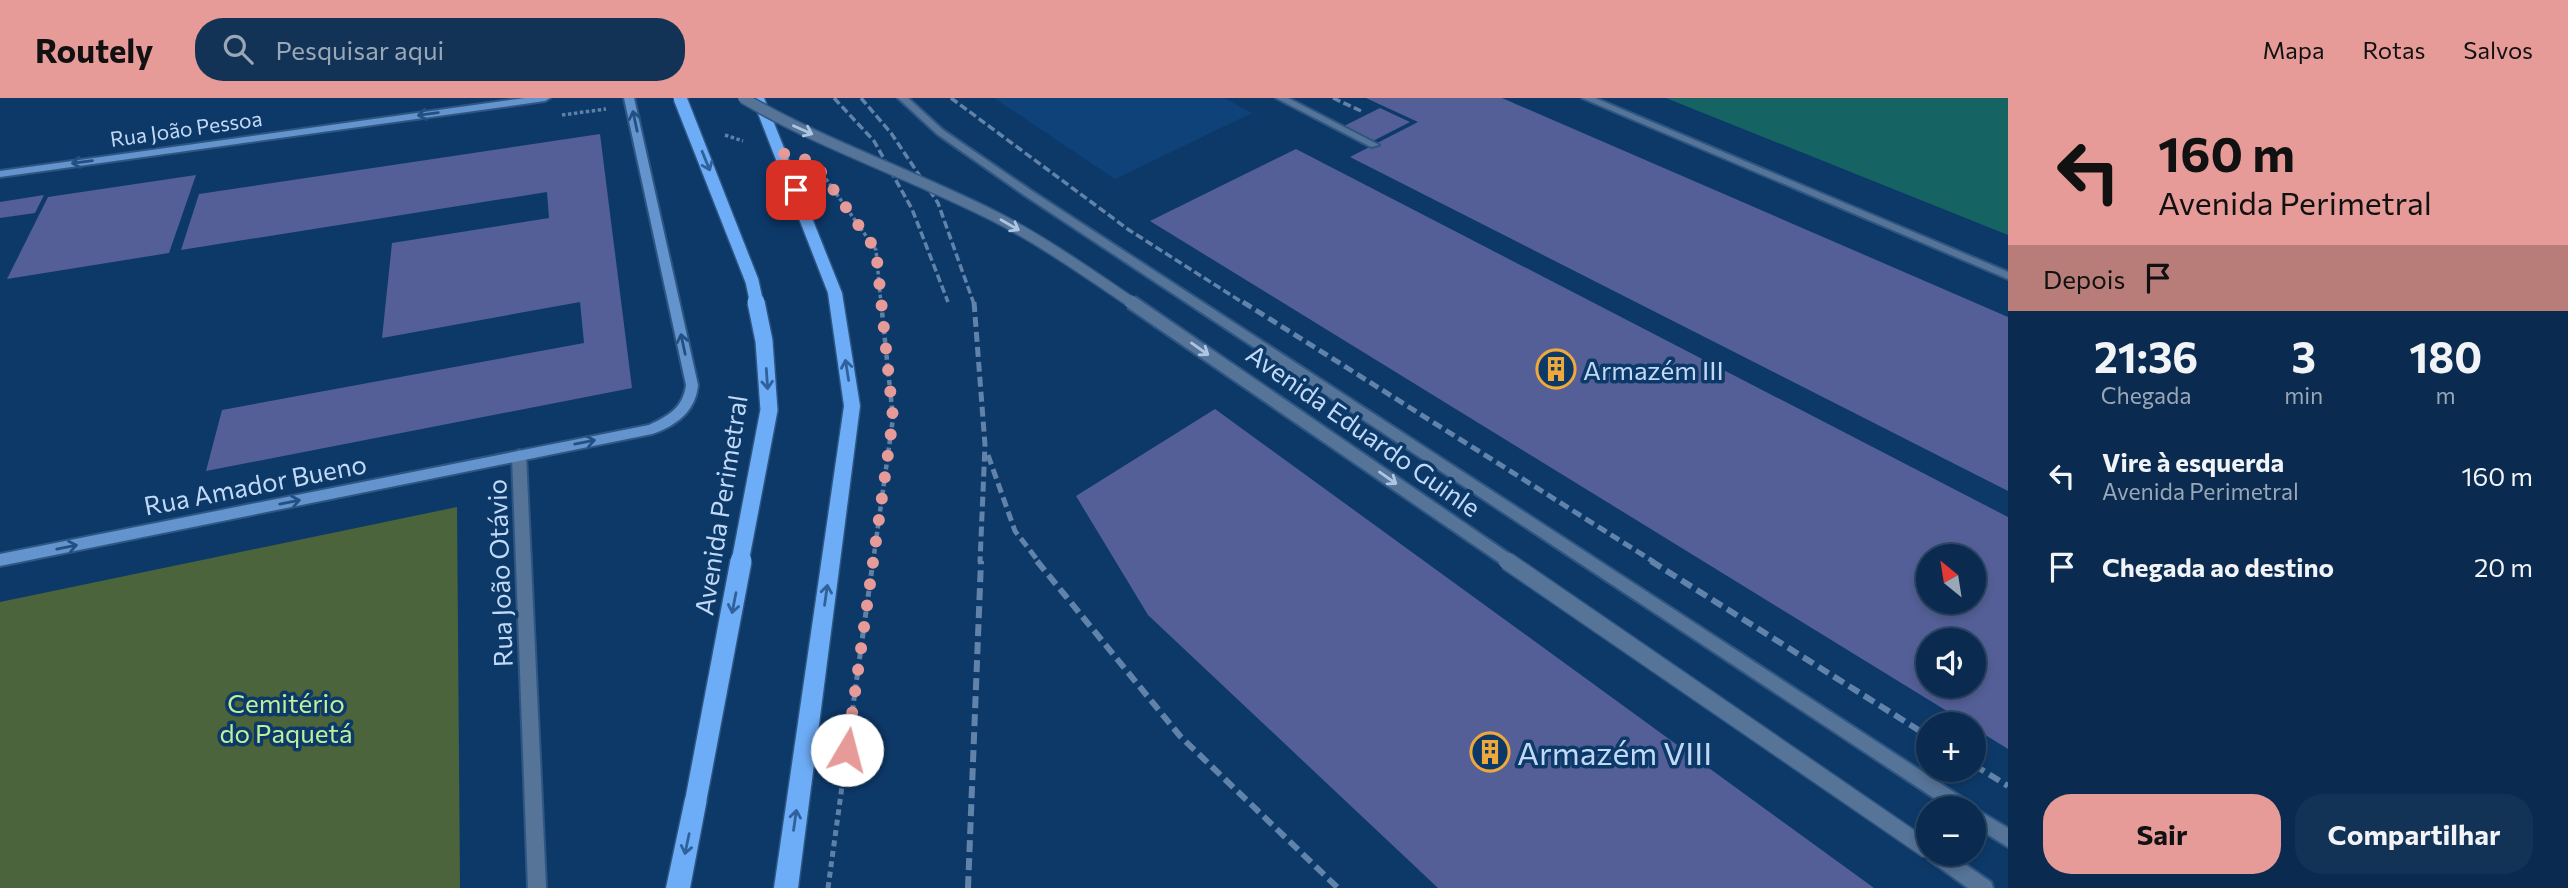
<!DOCTYPE html>
<html lang="pt">
<head>
<meta charset="utf-8">
<style>
  body { margin:0; font-family:Commissioner,sans-serif; background:#133356; color:#f1f3f6; height:100vh; display:flex; flex-direction:column; font-size:26px; white-space:nowrap }
  * { box-sizing:border-box; margin:0 }
  p { font-size:23px; color:#99a7b7 }
  .icon { flex:none; width:38px; height:38px; fill:none; stroke:currentColor; stroke-width:2; stroke-linecap:round; stroke-linejoin:round }
  .map { position:relative; flex:1; overflow:hidden }
  .drawer { display:flex; flex-direction:column; background:#0a2b4f; width:560px }
  .drawer>* { flex:none }
  .banner { background:#e69b98; color:#111; overflow:hidden }
  .needle { width:46px; rotate:330deg }
  .tools { position:absolute; left:1916px; top:446px; display:grid; gap:14px }
  .tools a { display:grid; place-items:center; width:70px; height:70px; border-radius:50%; background:#0a2b4f; box-shadow:0 4px 10px #0003,0 0 0 2px #2a4766; font-size:35px }
  .pin { position:absolute; display:grid; place-items:center; width:60px; height:60px; color:#fff; margin:-30px; border-radius:14px; box-shadow:0 4px 10px #0006 }
  .me { position:absolute; width:77px; margin:-38px; rotate:8deg; stroke-linejoin:round; filter:drop-shadow(0 0 5px #0008) }
  .turn { display:flex; align-items:center; gap:24px; height:147px; padding:0 35px; font-size:32px }
  .turn .icon { width:91px; height:91px; stroke-width:2.5 }
  .turn b { display:block; font-size:49px; line-height:60px }
  .then { display:flex; align-items:center; height:66px; padding:0 35px; background:#0003; gap:14px; font-size:26px }
  .eta { display:flex; justify-content:space-evenly; align-items:center; height:119px; text-align:center }
  .eta b { font-size:42px; font-weight:700; line-height:49px }
  .cta { display:flex; gap:14px; margin-top:auto; padding:14px 35px }
  .cta a { flex:1; height:80px; border-radius:28px; background:#e69b98; color:#111; font-size:28px; font-weight:700; line-height:80px; text-align:center }
  .cta a+a { background:#133356; color:#f1f3f6 }
  ul { padding:0; list-style:none }
  li { display:flex; align-items:center; gap:21px; height:91px; padding:0 35px }
  li div { flex:1 }
  li b { display:block; font-size:26px }
  li em { font-style:normal }
  header { display:flex; align-items:center; gap:42px; box-sizing:border-box; height:98px; padding:0 35px; background:#e69b98; color:#111 }
  header strong { font-size:33px }
  nav { display:flex; gap:38px; margin-inline-start:auto; font-size:24px }
  .search { width:490px; height:63px; background:#133356; display:flex; align-items:center; gap:18px; box-sizing:border-box; padding:0 24px; border-radius:28px; color:#99a7b7; font-size:26px }
  main { display:flex; flex:1; min-height:0 }
  .map>svg:first-child { display:block }
</style>
</head>
<body>
<header>
<strong>Routely</strong>
<div class="search"><svg class="icon" aria-label="search" viewBox="0 0 24 24"><circle cx="10" cy="10" r="6"/><path d="M15 15l6 6"/></svg>Pesquisar aqui</div>
<nav><a>Mapa</a><a>Rotas</a><a>Salvos</a></nav>
</header>
<main>
<div class="map">
<svg width="2008" height="790" viewBox="0 0 2008 790">
  <rect width="100%" height="100%" fill="#0d3969"/>
  <!-- built -->
  <path fill="#0f4278" d="M994 0H1224L1252 15 1115 81Z"/>
  <!-- green -->
  <path fill="#4b643b" d="M457 409 460 790H0V504Z"/>
  <!-- water -->
  <path fill="#166363" d="M1666 0H2008V137Z"/>
  <!-- building -->
  <path fill="#535f96" fill-rule="evenodd" d="M1366 0H1502L2008 219V393L1350 59 1418 24Z
    M1380 10 1410 24 1373 43 1344 28Z
    M600 36 632 290 206 373 222 312 584 245 580 204 382 240 392 145 549 120 547 94 181 152 199 96Z
    M1296 51 2008 419V651L1974 630V626H1968L1150 123ZM1928 458H1974V504H1928ZM1928 542H1974V588H1928Z
    M196 77 169 155 7 181 48 99Z
    M44 97 35 115 0 120V104Z
    M1215 311 1874 790H1438L1148 517 1076 398Z"/>
  <g fill="none" stroke-linecap="round" stroke-linejoin="round">
    <!-- lane casing -->
    <g stroke="#2e5682" stroke-width="4">
      <path id="lane" d="M898 0H908L943 32 1032 93 1969 704 1972 710H1949L1024 97 937 36Z
        M1276 0H1288L1379 47 1371 49Z
        M1582 0H1595L2008 174V181Z
        M1972 710H1974L2008 730V749L1974 728V710Z
        M1928 750V756H1950L1991 784 1993 790H1968L1929 762 1926 756Z"/>
    </g>
    <!-- street casing -->
    <g stroke="#2e5682" stroke-width="4">
      <path id="street" d="M519 352 526 357 546 790H528L512 357Z"/>
    </g>
    <!-- secondary casing -->
    <g stroke="#2e5682" stroke-width="4">
      <path id="secondary" d="M525 0H550L545 3 0 79V73Z
        M624 0H634L698 287C696 313 676 328 652 336L0 468V456L649 327C668 318 683 310 686 287Z"/>
    </g>
    <!-- primary casing -->
    <g stroke="#2e5682" stroke-width="3">
      <path id="primary" d="M752 0H764L842 195 860 308 798 790H774L844 308 828 195Z
        M696 691 704 694 707 701 690 790H666L685 701 688 694Z"/>
    </g>
    <!-- path-far2 -->
    <path stroke="#5e81a8" stroke-width="3.5" stroke-dasharray="3.5 2.5" stroke-linecap="butt" d="M562 17 606 11
      M725 37 743 43
      M819 71 876 152 881 206"/>
    <!-- path-far1 -->
    <path stroke="#5e81a8" stroke-width="4.5" stroke-dasharray="5 3.5" stroke-linecap="butt" d="M873 464 893 320 881 204"/>
    <!-- path -->
    <path stroke="#5e81a8" stroke-width="5" stroke-dasharray="6 4.5" stroke-linecap="butt" d="M828 790 873 463"/>
    <!-- lane -->
    <use href="#lane" fill="#567498" fill-rule="evenodd"/>
    <!-- street -->
    <use href="#street" fill="#567498" fill-rule="evenodd"/>
    <!-- secondary -->
    <use href="#secondary" fill="#6494cd" fill-rule="evenodd"/>
    <!-- primary -->
    <use href="#primary" fill="#6dacf6" fill-rule="evenodd"/>
    <!-- rail-far2 -->
    <path stroke="#6183aa" stroke-width="3.5" stroke-dasharray="8 3.5" stroke-linecap="butt" d="M834 0 874 43 912 111 948 204
      M861 0 891 35 938 105 974 206
      M951 0 1129 132 1245 206
      M1333 0 1361 13"/>
    <!-- rail-far1 -->
    <path stroke="#6183aa" stroke-width="5" stroke-dasharray="10 5" stroke-linecap="butt" d="M974 204 985 347 980 464
      M1243 204 1654 464
      M988 357 1015 433 1039 464"/>
    <!-- rail -->
    <path stroke="#6183aa" stroke-width="6" stroke-dasharray="12 6" stroke-linecap="butt" d="M1037 463 1180 638 1338 790
      M1651 463 1928 638
      M1974 667 2008 688
      M968 790 981 463"/>
    <!-- lane-bridge-far2 casing -->
    <g stroke="#2e5682" stroke-width="13" stroke-linecap="butt">
      <path id="lane-bridge-far2" d="M743 0C823 47 911 76 994 118 1043 143 1088 175 1134 206"/>
    </g>
    <!-- lane-bridge-far1 casing -->
    <g stroke="#2e5682" stroke-width="17" stroke-linecap="butt">
      <path id="lane-bridge-far1" d="M1131 204 1510 464"/>
    </g>
    <!-- lane-bridge casing -->
    <g stroke="#2e5682" stroke-width="20" stroke-linecap="butt">
      <path id="lane-bridge" d="M1507 463 1928 752"/>
    </g>
    <!-- primary-bridge-far2 casing -->
    <g stroke="#2e5682" stroke-width="16" stroke-linecap="butt">
      <path id="primary-bridge-far2" d="M680 0 752 183 757 206"/>
    </g>
    <!-- primary-bridge-far1 casing -->
    <g stroke="#2e5682" stroke-width="20" stroke-linecap="butt">
      <path id="primary-bridge-far1" d="M740 464 769 312 764 243 756 204"/>
    </g>
    <!-- primary-bridge casing -->
    <g stroke="#2e5682" stroke-width="24" stroke-linecap="butt">
      <path id="primary-bridge" d="M696 701 741 463"/>
    </g>
    <!-- lane-bridge-far2 -->
    <use href="#lane-bridge-far2" stroke="#567498" stroke-width="10"/>
    <!-- lane-bridge-far1 -->
    <use href="#lane-bridge-far1" stroke="#567498" stroke-width="13"/>
    <!-- lane-bridge -->
    <use href="#lane-bridge" stroke="#567498" stroke-width="17"/>
    <!-- primary-bridge-far2 -->
    <use href="#primary-bridge-far2" stroke="#6dacf6" stroke-width="13"/>
    <!-- primary-bridge-far1 -->
    <use href="#primary-bridge-far1" stroke="#6dacf6" stroke-width="17"/>
    <!-- primary-bridge -->
    <use href="#primary-bridge" stroke="#6dacf6" stroke-width="21"/>
  </g>
  <!-- one-way arrows -->
  <defs><path id="oneway-shaft" d="M-6 0H5M1.5-3L5.5 0L1.5 3" fill="none" stroke-width="1.6" stroke-linecap="round" stroke-linejoin="round" transform="scale(1.75)"/></defs>
  <g stroke="#235082">
    <use href="#oneway-shaft" transform="translate(428 16) rotate(172)"/>
    <use href="#oneway-shaft" transform="translate(635 23) rotate(-102)"/>
    <use href="#oneway-shaft" transform="translate(82 64) rotate(172)"/>
    <use href="#oneway-shaft" transform="translate(683 246) rotate(-102)"/>
    <use href="#oneway-shaft" transform="translate(585 344) rotate(-11)"/>
    <use href="#oneway-shaft" transform="translate(290 404) rotate(-11)"/>
    <use href="#oneway-shaft" transform="translate(67 449) rotate(-11)"/>
  </g>
  <g stroke="#acc5e3">
    <use href="#oneway-shaft" transform="translate(803 32) rotate(24)"/>
    <use href="#oneway-shaft" transform="translate(1010 127) rotate(30)"/>
    <use href="#oneway-shaft" transform="translate(1200 251) rotate(35)"/>
    <use href="#oneway-shaft" transform="translate(1388 380) rotate(35)"/>
  </g>
  <g stroke="#2f619a">
    <use href="#oneway-shaft" transform="translate(706 63) rotate(68)"/>
    <use href="#oneway-shaft" transform="translate(847 272) rotate(-99)"/>
    <use href="#oneway-shaft" transform="translate(767 281) rotate(86)"/>
    <use href="#oneway-shaft" transform="translate(826 497) rotate(-82)"/>
    <use href="#oneway-shaft" transform="translate(734 505) rotate(101)"/>
    <use href="#oneway-shaft" transform="translate(795 722) rotate(-82)"/>
    <use href="#oneway-shaft" transform="translate(687 746) rotate(102)"/>
  </g>
  <g fill="none" stroke-linecap="round" stroke-linejoin="round">
    <!-- route -->
    <path stroke="#e69b98" stroke-width="12" stroke-dasharray="0 21.6" d="M796 92 781 55 814 64 876 152 893 320 847 652"/>
  </g>
  <!-- icons -->
  <defs>
    <g id="building-ring" transform="scale(2.0125)"><circle r="9.5" fill="#0d3969" stroke="#eea83c" stroke-width="1.5"/><path d="M-4-6H4V6H1V3H-1V6H-4ZM-2.5-4.3h1.7v1.8h-1.7ZM.8-4.3h1.7v1.8H.8ZM-2.5-1h1.7V.8h-1.7ZM.8-1h1.7V.8H.8Z" fill="#eea83c"/></g>
  </defs>
  <g fill-rule="evenodd">
    <use href="#building-ring" x="1556" y="271"/>
    <use href="#building-ring" x="1490" y="654"/>
  </g>
  <g text-anchor="middle" dominant-baseline="central" stroke-width="7" stroke-linejoin="round" paint-order="stroke">
    <!-- far-street labels -->
    <g font-size="21" fill="#c2d9f6" stroke="#0d3969">
      <text transform="translate(186 30) rotate(-8)">Rua João Pessoa</text>
    </g>
    <!-- poi labels -->
    <g font-size="26" fill="#c2d9f6" stroke="#0d3969" text-anchor="start">
      <text x="1583" y="271">Armazém III</text>
    </g>
    <!-- street labels -->
    <g font-size="26" fill="#c2d9f6" stroke="#0d3969">
      <text transform="translate(1364 332) rotate(35)">Avenida Eduardo Guinle</text>
      <text transform="translate(255 386) rotate(-11)">Rua Amador Bueno</text>
      <text transform="translate(720 407) rotate(-81)">Avenida Perimetral</text>
      <text transform="translate(499 475) rotate(-92)">Rua João Otávio</text>
    </g>
    <!-- park labels -->
    <g font-size="26" fill="#bdef9d" stroke="#0d3969">
      <text x="286" y="604">Cemitério<tspan x="286" dy="30">do Paquetá</tspan></text>
    </g>
    <!-- near-poi labels -->
    <g font-size="32" fill="#c2d9f6" stroke="#0d3969" text-anchor="start">
      <text x="1517" y="654">Armazém VIII</text>
    </g>
  </g>
</svg>
<div class="tools">
<a><svg class="needle" viewBox="-14 -14 28 28"><path d="M0-13l5 13h-10z" fill="#e53935"/><path d="M0 13l5-13h-10z" fill="#99a7b7"/></svg></a>
<a><svg class="icon" aria-label="sound" viewBox="0 0 24 24"><path d="M4 9h4l5-4v14l-5-4H4zM17 9q2 3 0 6"/></svg></a>
<a>+</a>
<a>−</a>
</div>
<div class="pin" style="left:796px;top:92px;background:#d93025"><svg class="icon" aria-label="arrive" viewBox="0 0 24 24"><path d="M6 21V4h12l-3 4 3 4H6"/></svg></div>
<svg class="me" style="left:847px;top:652px" viewBox="-20 -20 40 40"><circle r="19" fill="#fff"/><path d="M0-13L10 11 0 6-10 11z" fill="#e69b98"/></svg>
</div>
<section class="drawer">
<div class="banner">
<div class="turn"><svg class="icon" aria-label="left" viewBox="0 0 24 24"><path d="M17 20v-9H6M10 6l-5 5 5 5"/></svg><div><b>160 m</b>Avenida Perimetral</div></div>
<div class="then">Depois<svg class="icon" aria-label="arrive" viewBox="0 0 24 24"><path d="M6 21V4h12l-3 4 3 4H6"/></svg></div>
</div>
<div class="eta">
<div><b>21:36</b><p>Chegada</p></div>
<div><b>3</b><p>min</p></div>
<div><b>180</b><p>m</p></div>
</div>
<ul>
<li><svg class="icon" aria-label="left" viewBox="0 0 24 24"><path d="M17 20v-9H6M10 6l-5 5 5 5"/></svg><div><b>Vire à esquerda</b><p>Avenida Perimetral</p></div><em>160 m</em></li>
<li><svg class="icon" aria-label="arrive" viewBox="0 0 24 24"><path d="M6 21V4h12l-3 4 3 4H6"/></svg><div><b>Chegada ao destino</b></div><em>20 m</em></li>
</ul>
<div class="cta"><a>Sair</a><a>Compartilhar</a></div>
</section>
</main>
</body>
</html>
